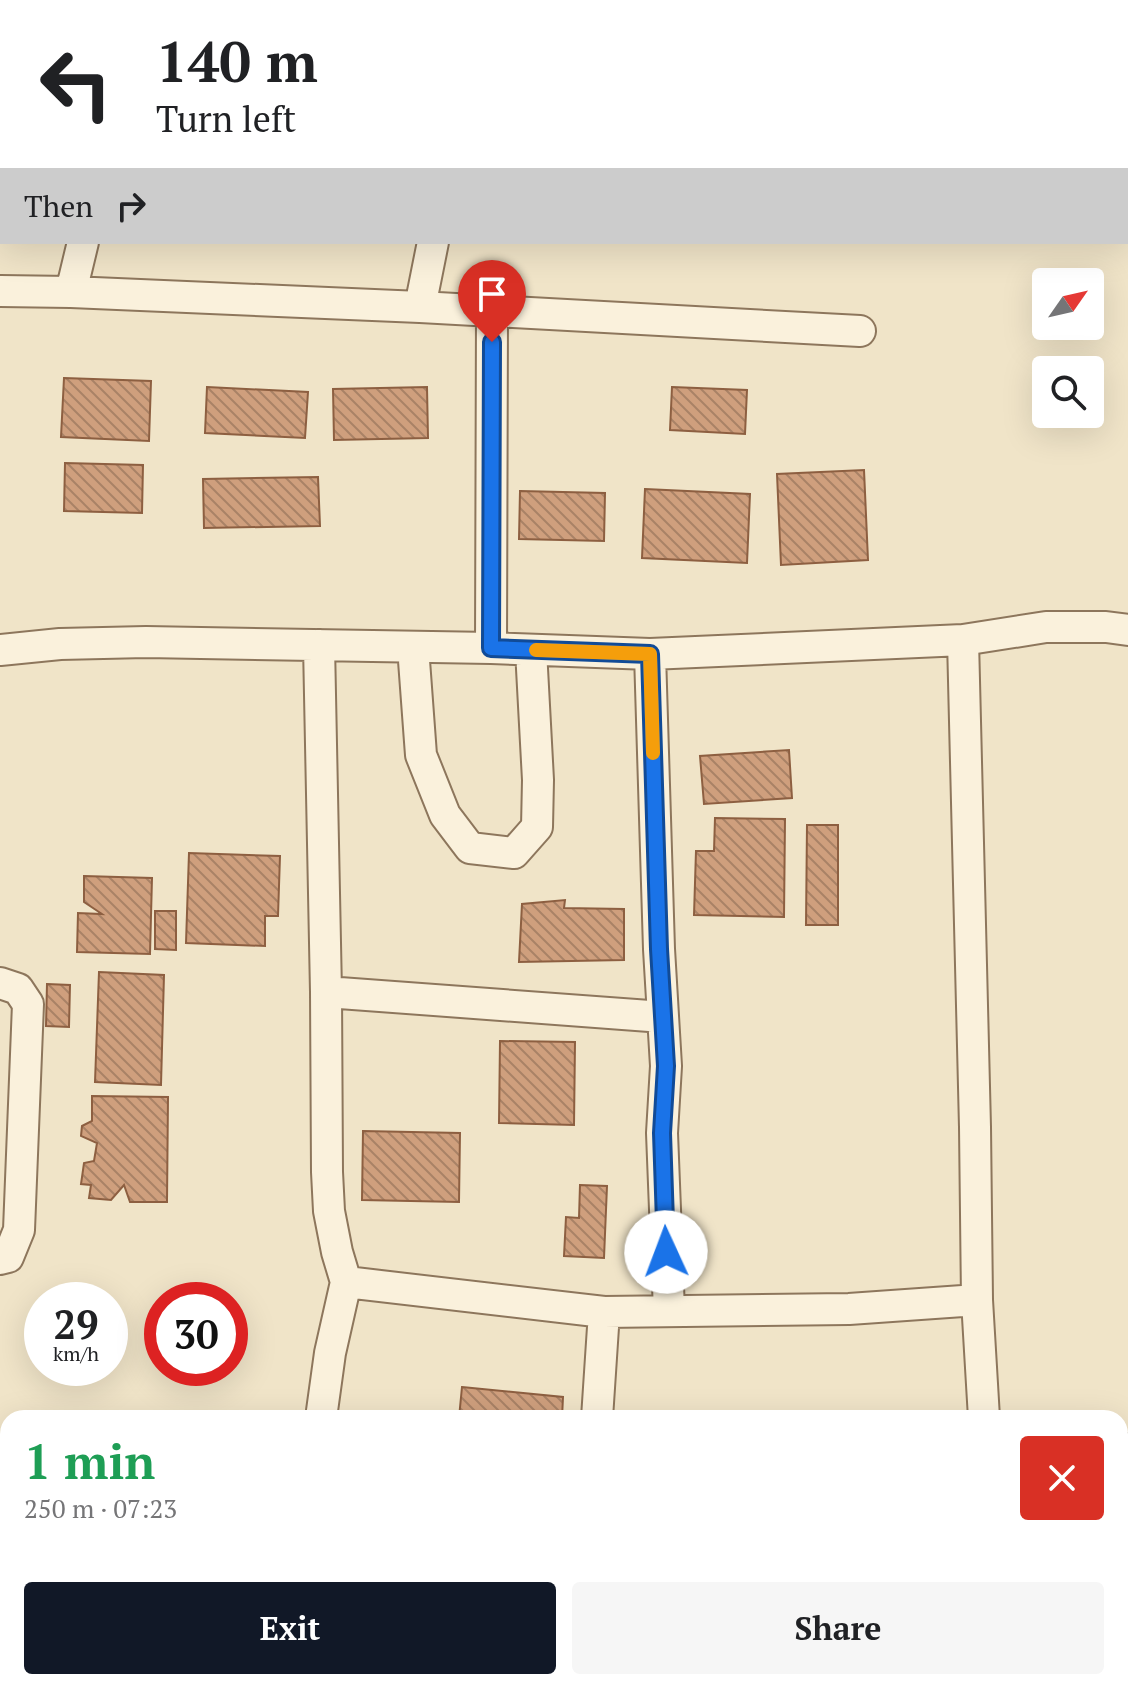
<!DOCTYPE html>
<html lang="en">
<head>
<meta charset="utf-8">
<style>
  body { margin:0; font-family:"PT Serif",serif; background:#f6f6f6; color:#202124; height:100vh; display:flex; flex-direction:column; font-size:30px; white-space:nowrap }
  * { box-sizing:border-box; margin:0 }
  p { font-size:26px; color:#757577 }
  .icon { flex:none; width:44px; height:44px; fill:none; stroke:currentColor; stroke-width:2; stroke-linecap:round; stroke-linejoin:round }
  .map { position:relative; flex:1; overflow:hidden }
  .sheet { position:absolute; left:0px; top:1410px; width:1128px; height:280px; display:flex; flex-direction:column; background:#fff; border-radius:24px 24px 0 0; box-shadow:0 8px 32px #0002 }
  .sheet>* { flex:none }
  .banner { position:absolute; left:0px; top:0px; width:1128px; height:244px; box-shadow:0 8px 32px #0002; background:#fff; color:#202124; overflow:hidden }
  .needle { width:52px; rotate:56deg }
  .controls { position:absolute; left:1032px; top:268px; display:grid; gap:16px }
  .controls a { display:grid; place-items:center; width:72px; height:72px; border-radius:8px; background:#fff; box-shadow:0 8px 32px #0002; font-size:40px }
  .speed { position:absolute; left:24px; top:1282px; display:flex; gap:16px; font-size:40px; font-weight:700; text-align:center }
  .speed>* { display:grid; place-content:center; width:104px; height:104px; border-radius:50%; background:#fff; box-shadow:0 8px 32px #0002; line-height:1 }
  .speed small { font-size:20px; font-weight:400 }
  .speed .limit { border:12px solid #d22; background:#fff; color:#111 }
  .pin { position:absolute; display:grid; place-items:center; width:68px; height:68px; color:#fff; margin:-82px -34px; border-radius:50% 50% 50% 0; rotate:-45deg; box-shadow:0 0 8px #0007 }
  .pin .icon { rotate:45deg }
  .me { position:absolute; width:88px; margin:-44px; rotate:358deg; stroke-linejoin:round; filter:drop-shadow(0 0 6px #0008) }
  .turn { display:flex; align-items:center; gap:28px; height:168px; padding:0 24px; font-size:36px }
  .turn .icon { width:104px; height:104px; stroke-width:2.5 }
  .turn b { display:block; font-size:56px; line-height:68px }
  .then { display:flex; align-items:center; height:76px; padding:0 24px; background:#0003; gap:16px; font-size:30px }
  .round { display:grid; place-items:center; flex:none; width:84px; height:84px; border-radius:8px; background:#f6f6f6 }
  .summary { display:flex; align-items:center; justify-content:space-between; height:136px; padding:0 24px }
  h1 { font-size:48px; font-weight:600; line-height:60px; color:#1e9e55 }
  .button { display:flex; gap:16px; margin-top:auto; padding:16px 24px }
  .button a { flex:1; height:92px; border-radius:8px; background:#111827; color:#fff; font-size:32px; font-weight:600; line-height:92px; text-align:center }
  .button a+a { background:#f6f6f6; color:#202124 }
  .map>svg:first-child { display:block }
</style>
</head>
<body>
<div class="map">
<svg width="1128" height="1690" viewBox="0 0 1128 1690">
  <defs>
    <pattern id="building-back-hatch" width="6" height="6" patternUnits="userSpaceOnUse" patternTransform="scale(2)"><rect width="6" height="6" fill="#cf9f7d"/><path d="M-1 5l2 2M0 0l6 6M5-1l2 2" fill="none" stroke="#a98266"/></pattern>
  </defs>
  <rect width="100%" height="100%" fill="#f0e4c8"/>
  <!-- building -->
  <path fill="url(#building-back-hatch)" stroke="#8d5f41" stroke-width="2" d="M283 0H365L364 2H282Z
    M64 378 151 381 149 441 61 437Z
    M207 387 308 392 305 438 205 433Z
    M427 387 428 438 334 440 333 389Z
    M672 387 747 390 745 434 670 430Z
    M65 463 143 465 142 513 64 511Z
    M864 470 868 560 781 565 777 474Z
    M318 477 320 526 204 528 203 479Z
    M645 489 750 494 747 563 642 558Z
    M520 491 605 493 604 541 519 539Z
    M789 750 792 798 704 804 700 756Z
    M715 818 785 819 784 917 694 915 696 851H714Z
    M807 825H838V925H806Z
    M189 853 280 856 278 916H265V946L186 943Z
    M84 876 152 878 150 954 77 952 78 913 102 914 84 902Z
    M565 900 564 908 624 909V960L519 962 522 904Z
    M155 911H176V950L155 949Z
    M99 972 164 975 161 1085 95 1082Z
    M47 984 70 985 69 1027 46 1026Z
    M500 1041 575 1042 574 1125 499 1123Z
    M92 1096 168 1097 167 1202H130L124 1185 111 1200 89 1198 91 1185 81 1184 84 1163 94 1161 97 1143 81 1136 82 1126 92 1121Z
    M363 1131 460 1133 459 1202 362 1200Z
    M580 1185 607 1186 604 1258 564 1256 566 1217 579 1218Z
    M462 1387 563 1397 562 1418H459Z"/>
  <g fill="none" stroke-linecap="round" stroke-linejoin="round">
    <!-- minor casing -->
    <g stroke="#8d765c" stroke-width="34">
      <path id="minor" d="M1037 0 1039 2
        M132 2 133 0
        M480 2V0
        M1126 97 1128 99
        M0 291 71 292 420 307 860 331
        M71 292 83 242
        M420 307 433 242
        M963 640 975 1127 977 1300 984 1418
        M319 645 326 992 327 1172 329 1211 337 1252 346 1282 330 1353 321 1418
        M413 647 421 755 445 815 470 848 514 853 537 827 538 780 531 650
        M491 648 492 311
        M0 650 60 644 146 642 491 648 650 654 963 640 1046 627H1106L1128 630
        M650 654 659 949 666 1066 662 1133 669 1311
        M0 983 18 989 28 1004 19 1230 8 1257 0 1259
        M326 992 663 1017
        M346 1282 604 1312 849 1309 977 1300
        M597 1418 604 1312
        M1120 1449H1128
        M0 1560H8
        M585 1682V1690
        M993 1682 994 1690
        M315 1690V1682"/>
    </g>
    <!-- minor -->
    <use href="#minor" stroke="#faf1dc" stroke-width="30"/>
  </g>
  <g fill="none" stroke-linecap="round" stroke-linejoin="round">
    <!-- route casing -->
    <g stroke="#114b97" stroke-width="20">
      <path id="route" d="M492 342 491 648 650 654 659 949 666 1066 662 1133 666 1252"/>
    </g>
    <!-- route -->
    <use href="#route" stroke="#1a73e8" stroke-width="14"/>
    <!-- slow -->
    <path stroke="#f59e0b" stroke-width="14" d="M536 650 650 654 653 753"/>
  </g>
</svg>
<div class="controls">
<a><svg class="needle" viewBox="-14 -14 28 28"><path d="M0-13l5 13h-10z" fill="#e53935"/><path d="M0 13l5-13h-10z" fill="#757577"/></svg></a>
<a><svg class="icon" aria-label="search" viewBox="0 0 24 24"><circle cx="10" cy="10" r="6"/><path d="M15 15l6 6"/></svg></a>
</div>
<div class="speed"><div>29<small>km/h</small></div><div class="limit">30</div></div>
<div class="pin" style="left:492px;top:342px;background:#d93025"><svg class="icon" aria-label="arrive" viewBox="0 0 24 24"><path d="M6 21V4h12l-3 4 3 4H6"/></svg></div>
<svg class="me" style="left:666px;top:1252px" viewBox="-20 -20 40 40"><circle r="19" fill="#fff"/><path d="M0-13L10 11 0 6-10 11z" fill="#1a73e8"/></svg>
<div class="banner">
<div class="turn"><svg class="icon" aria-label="left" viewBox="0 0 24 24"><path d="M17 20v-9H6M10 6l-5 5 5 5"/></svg><div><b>140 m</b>Turn left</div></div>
<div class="then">Then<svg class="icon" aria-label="right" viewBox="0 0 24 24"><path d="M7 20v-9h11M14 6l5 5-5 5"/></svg></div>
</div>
<section class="sheet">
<div class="summary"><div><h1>1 min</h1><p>250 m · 07:23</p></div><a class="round" style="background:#d93025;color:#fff"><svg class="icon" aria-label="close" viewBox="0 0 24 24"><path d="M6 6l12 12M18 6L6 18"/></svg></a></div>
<div class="button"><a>Exit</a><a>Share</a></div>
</section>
</div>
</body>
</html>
